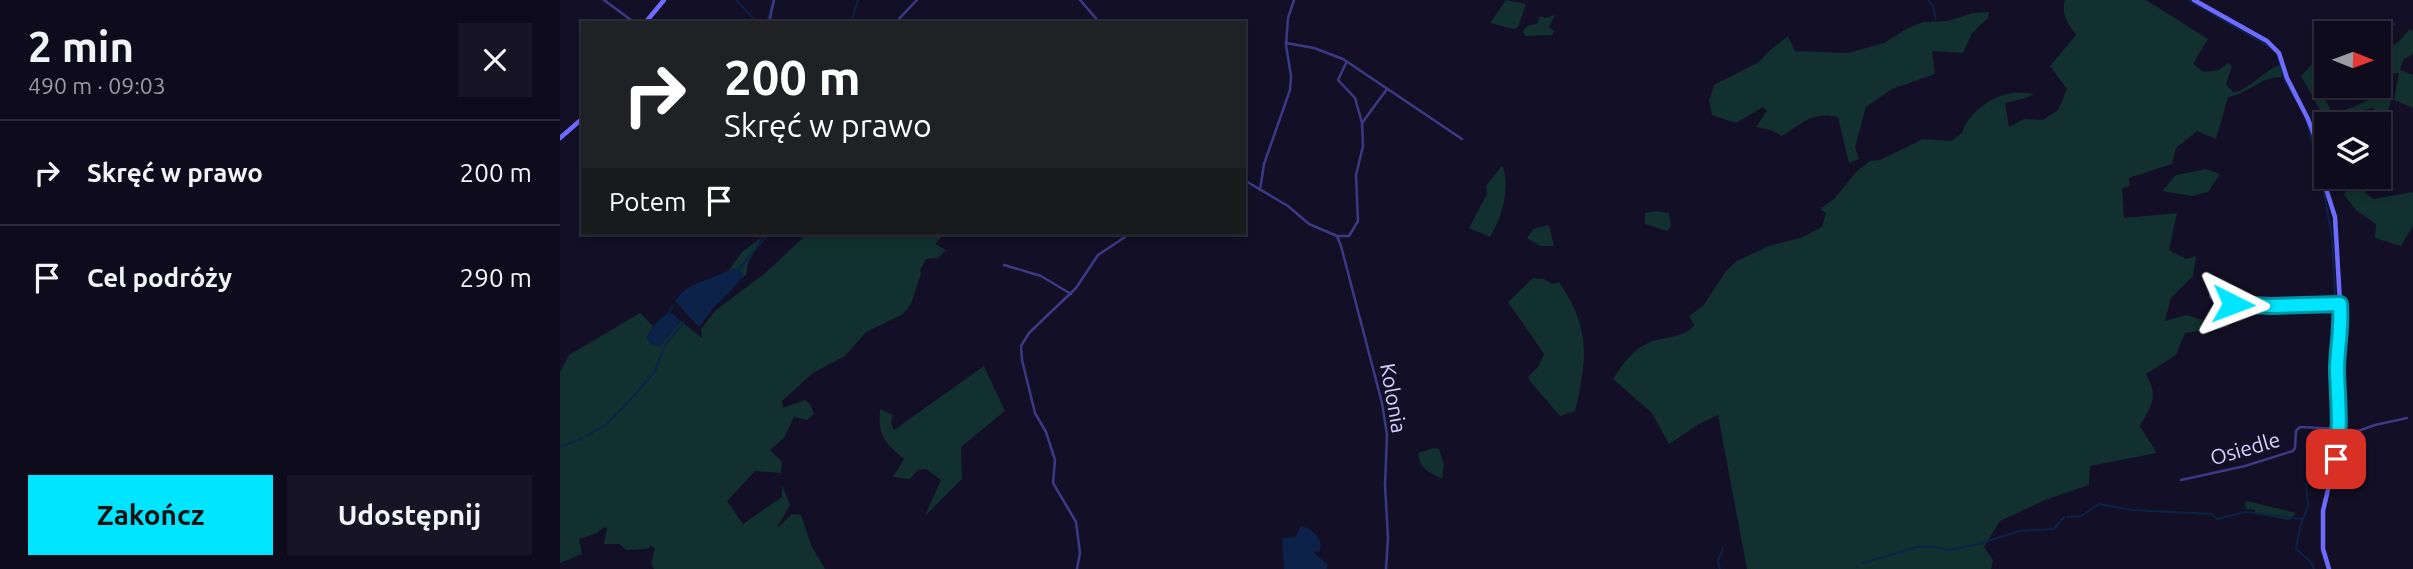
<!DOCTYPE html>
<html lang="pl">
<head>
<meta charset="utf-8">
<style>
  body { margin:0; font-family:Ubuntu,sans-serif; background:#171425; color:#f1f3f6; height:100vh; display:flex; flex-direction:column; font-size:26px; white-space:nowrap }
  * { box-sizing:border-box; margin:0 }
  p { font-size:23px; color:#9b9ba3 }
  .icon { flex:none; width:38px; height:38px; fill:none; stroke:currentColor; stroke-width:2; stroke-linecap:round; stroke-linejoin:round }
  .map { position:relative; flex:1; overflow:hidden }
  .sheet { display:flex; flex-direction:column; background:#0e0b1c; width:560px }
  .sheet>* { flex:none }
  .hud { position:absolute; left:21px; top:21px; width:665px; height:214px; border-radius:0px; box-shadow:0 4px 10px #0003,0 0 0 2px #2e2b3b; background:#202124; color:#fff; overflow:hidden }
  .needle { width:46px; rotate:91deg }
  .tools { position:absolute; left:1754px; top:21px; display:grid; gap:14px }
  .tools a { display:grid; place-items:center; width:77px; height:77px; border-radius:0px; background:#0e0b1c; box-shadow:0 4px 10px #0003,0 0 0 2px #2e2b3b; font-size:35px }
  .pin { position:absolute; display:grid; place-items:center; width:60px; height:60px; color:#fff; margin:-30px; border-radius:14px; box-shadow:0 4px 10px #0006 }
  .me { position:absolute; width:77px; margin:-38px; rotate:93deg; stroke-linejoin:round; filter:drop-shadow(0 0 5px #0008) }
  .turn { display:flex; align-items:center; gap:24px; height:147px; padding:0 28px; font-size:32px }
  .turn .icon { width:91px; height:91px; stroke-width:2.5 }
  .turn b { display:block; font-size:49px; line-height:60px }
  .then { display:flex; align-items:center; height:66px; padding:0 28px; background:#0003; gap:14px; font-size:26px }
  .round { display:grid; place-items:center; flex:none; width:74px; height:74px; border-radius:0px; background:#171425 }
  .headline { display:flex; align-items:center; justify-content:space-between; height:119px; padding:0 28px }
  h1 { font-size:42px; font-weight:700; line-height:52px }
  .cta { display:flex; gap:14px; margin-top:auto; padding:14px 28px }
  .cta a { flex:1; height:80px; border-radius:0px; background:#00e5ff; color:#111; font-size:28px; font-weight:700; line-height:80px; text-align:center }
  .cta a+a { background:#171425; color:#f1f3f6 }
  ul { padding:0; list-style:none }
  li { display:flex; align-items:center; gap:21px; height:105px; padding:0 28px; border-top:2px solid #2e2b3b }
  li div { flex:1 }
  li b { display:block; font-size:26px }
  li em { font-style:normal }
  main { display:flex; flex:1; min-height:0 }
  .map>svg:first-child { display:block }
</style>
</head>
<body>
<main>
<section class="sheet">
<div class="headline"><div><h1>2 min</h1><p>490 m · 09:03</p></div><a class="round"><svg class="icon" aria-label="close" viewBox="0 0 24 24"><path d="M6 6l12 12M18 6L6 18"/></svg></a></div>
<ul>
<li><svg class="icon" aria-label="right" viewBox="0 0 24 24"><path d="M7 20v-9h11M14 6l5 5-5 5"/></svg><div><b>Skręć w prawo</b></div><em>200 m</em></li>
<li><svg class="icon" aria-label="arrive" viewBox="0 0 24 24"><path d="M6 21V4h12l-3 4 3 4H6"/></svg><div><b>Cel podróży</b></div><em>290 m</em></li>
</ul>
<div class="cta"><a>Zakończ</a><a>Udostępnij</a></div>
</section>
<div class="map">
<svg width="1853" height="569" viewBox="0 0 1853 569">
  <rect width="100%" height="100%" fill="#130f26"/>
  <!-- green -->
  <path fill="#12302f" d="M946 0 966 4 958 27 953 29 930 23Z
    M1505 0H1586L1648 39 1633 64 1644 72 1659 70 1668 63 1672 66 1666 84 1673 92C1687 92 1705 69 1720 65L1722 77C1702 76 1687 94 1668 97L1656 139 1637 131 1616 148 1612 164 1569 178 1570 185 1562 189 1564 218 1617 213 1609 250 1626 259 1636 256 1633 276 1611 298 1605 321 1626 315 1646 321 1665 319 1669 327 1625 333 1616 355 1586 374C1599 398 1592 404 1580 426L1597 453 1530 466 1529 485 1485 500 1440 521 1424 547 1433 560 1431 569H1187L1158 415 1139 424 1109 444 1092 413 1053 379C1063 364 1071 351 1088 343 1103 336 1124 339 1134 325L1129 316 1143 306 1166 271 1177 261 1209 246 1243 237 1262 227 1266 213 1260 209 1274 199 1296 172 1310 161 1320 160 1363 139 1391 141 1402 133C1407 114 1431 96 1452 93 1459 92 1467 93 1474 94L1466 98 1445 103 1449 127 1464 119 1483 120 1498 110 1507 89 1490 66 1516 35C1508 24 1501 14 1505 0Z
    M1429 12 1428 18 1412 33 1403 53 1372 51 1375 74 1332 89 1306 107 1295 147 1299 159 1289 163 1278 117C1253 111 1242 123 1222 136L1211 130 1196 127 1207 111 1203 107 1176 123 1152 115 1149 101 1154 85 1199 62 1210 50 1228 36 1235 51 1288 53 1324 43 1346 29 1363 22 1388 21 1413 13Z
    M995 15 989 27 994 31 992 35 965 36 963 31C967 25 970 25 977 24L980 16 986 18Z
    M1803 20 1828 21 1836 24 1818 38V33H1777L1791 24Z
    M1850 29 1853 31V54L1843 60 1840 70 1853 75V108L1834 100 1839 73 1818 75V57L1839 41Z
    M1766 49V86H1783L1764 97 1773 115 1824 94 1833 93 1821 136 1820 151H1818V124L1814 108C1795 109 1793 124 1768 124L1741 76Z
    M941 167H943C950 190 942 217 930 237L909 228 927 194 926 186Z
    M1646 169 1660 174 1648 192 1632 196 1602 191 1616 175Z
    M1792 177H1810V186L1805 193 1814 199 1853 192V226L1841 246 1815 238 1816 224 1796 210 1784 195Z
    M1097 211 1109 213 1111 226 1107 231 1085 224V213Z
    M989 225 994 246H980L967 238 973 229Z
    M248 233H384L376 244 386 250 378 258 366 259 360 270 361 274 351 304 343 314 306 332 285 356 253 373 222 401 223 408 245 400 250 404 254 414 247 420 234 417 224 438 210 450 222 462 221 473 195 471 167 501 183 524 222 497V485L230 505 216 529 232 514 241 515 252 547 265 569H94L91 563 95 548 91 546 87 549 67 550 59 544H44L47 528 44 527 37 533 19 539 22 554 0 563V372L9 355 80 313 93 326 87 337 99 347 121 321 142 338 141 329 156 310 204 274Z
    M202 237 188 263 186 275 181 279 183 275 169 270 182 252Z
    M973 278 984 279 992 284 999 282C1030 327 1028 359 1015 411L1000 416 970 381 968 377 978 367 984 354 948 302Z
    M424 366 445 411 401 447 402 479 365 516 381 480 366 469 358 470 350 479 333 477 344 459C324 442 318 437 320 409L333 415 331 423 334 430Z
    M873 448 879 449 884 465 882 479C869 472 860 469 858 453Z
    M1687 501 1736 513 1730 520 1695 514V510L1686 509 1685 503Z"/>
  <!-- water -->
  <path fill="#0c2248" d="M173 268 181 271 183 275C176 286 167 296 157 304 150 311 145 320 139 327L115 301C128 281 153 280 173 268Z
    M112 313 121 321 99 347 89 343 87 337C93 327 100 314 112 313Z
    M741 526C754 529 765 540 759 553L756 551 754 553 767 564V569H724L722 538 735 537Z"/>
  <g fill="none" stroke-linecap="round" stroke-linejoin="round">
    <!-- stream -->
    <path stroke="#0c2248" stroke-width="2" d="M176 0 198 23
      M1368 0 1373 6 1376 20
      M1628 0 1708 46 1717 54 1726 83 1737 102
      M207 23 213 0
      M291 23 298 0
      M1745 116 1759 168
      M179 269 209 233
      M109 313 113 306
      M59 412 94 373 106 344 124 322
      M27 436 48 423 56 414
      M0 447 23 438
      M1508 517 1521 516 1539 504 1572 510 1651 514 1657 519 1686 512 1741 519
      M1303 563 1357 547H1376L1387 550 1419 544 1459 531 1494 529 1504 517
      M1160 569 1158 561 1163 548
      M1754 569 1751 562 1736 549 1740 527 1748 506 1746 484 1756 467 1770 461 1775 423 1773 364 1776 313 1772 237 1762 181"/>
    <!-- minor -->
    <path stroke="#3d3a85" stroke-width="2.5" d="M44 0 75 23
      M520 0 540 23
      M209 23 214 0
      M335 23 357 0
      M726 43 754 48 783 59 902 139
      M786 63 778 80 795 98 802 123
      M684 180 728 206 749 224 777 236 781 246 822 403 827 435 825 485 828 538 826 569
      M700 190 704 164 730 90 731 76 726 45 728 18 734 0
      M777 236H789L798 221 796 175 803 146 802 123 827 89
      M444 265 481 276 511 294
      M1652 281 1650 297C1662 311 1756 306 1778 305
      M1777 453 1788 450 1795 432 1815 425 1847 418
      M1621 480 1685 466 1733 451 1735 448 1736 431 1740 427 1779 429
      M517 569 520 553 516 522 493 483 495 460 486 432 475 413 462 360 461 346 469 333 516 288 538 255 571 233"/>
    <!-- secondary -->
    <path stroke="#6f6bff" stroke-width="4.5" d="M1634 0 1707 41 1719 53 1727 78 1748 119 1759 148 1763 179 1775 217 1781 320 1777 372 1780 415 1779 442 1763 511V549L1769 569
      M85 23 104 0
      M0 138 23 118"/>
  </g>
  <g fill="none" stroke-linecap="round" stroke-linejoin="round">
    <!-- route casing -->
    <g stroke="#0095a6" stroke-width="18">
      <path id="route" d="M1673 304 1711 306 1780 304C1782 327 1777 348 1777 371 1778 402 1781 427 1776 459"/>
    </g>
    <!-- route -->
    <use href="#route" stroke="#00e5ff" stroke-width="12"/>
  </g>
  <g text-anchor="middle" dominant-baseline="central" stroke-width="6" stroke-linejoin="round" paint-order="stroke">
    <!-- street labels -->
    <g font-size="21" fill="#d9d4ff" stroke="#130f26">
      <text transform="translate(834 398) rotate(80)">Kolonia</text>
      <text transform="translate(1685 448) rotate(-16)">Osiedle</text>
    </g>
  </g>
</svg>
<div class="tools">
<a><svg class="needle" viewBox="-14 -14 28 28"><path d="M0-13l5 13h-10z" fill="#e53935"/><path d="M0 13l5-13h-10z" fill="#9b9ba3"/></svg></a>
<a><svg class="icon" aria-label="layers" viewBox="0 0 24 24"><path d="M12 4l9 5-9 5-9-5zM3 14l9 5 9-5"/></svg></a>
</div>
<div class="pin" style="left:1776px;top:459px;background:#d93025"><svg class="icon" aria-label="arrive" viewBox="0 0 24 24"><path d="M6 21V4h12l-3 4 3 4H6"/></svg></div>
<svg class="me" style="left:1673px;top:304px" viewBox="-20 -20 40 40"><path d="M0-17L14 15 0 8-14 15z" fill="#00e5ff" stroke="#fff" stroke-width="4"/></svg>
<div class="hud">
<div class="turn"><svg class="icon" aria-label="right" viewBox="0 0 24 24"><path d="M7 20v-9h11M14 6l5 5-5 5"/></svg><div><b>200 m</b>Skręć w prawo</div></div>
<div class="then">Potem<svg class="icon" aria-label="arrive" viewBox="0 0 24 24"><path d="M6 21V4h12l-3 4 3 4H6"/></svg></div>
</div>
</div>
</main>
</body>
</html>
